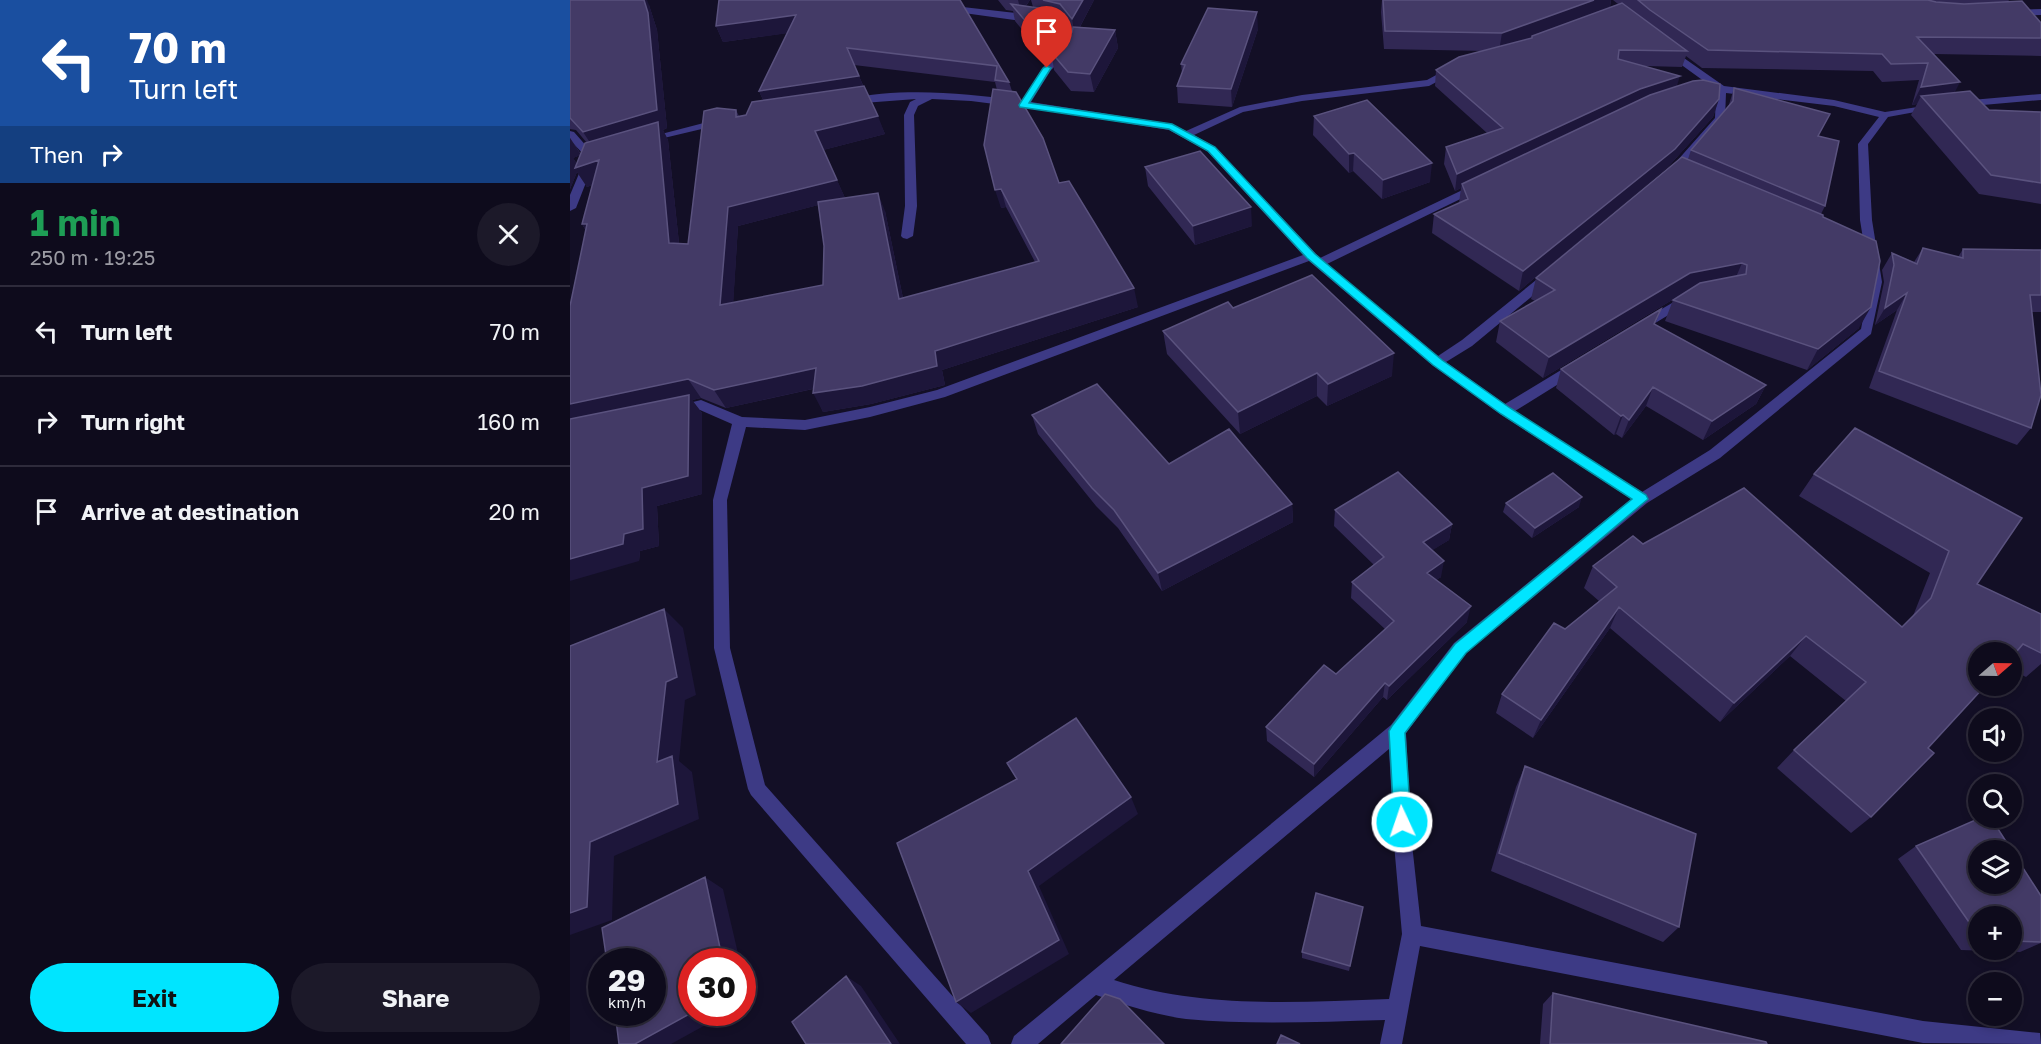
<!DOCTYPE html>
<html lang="en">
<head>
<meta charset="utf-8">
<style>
  body { margin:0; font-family:"Golos Text",sans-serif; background:#1c1929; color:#f1f3f6; height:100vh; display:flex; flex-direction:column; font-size:22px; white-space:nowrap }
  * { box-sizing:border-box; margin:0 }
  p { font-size:20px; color:#9b9ba3 }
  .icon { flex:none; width:33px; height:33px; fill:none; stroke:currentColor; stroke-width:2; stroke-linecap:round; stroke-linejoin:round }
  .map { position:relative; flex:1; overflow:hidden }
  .sheet { display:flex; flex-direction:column; background:#0e0b1c; width:570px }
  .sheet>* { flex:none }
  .guide { background:#1a4fa0; color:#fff; overflow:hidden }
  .needle { width:39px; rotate:70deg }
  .controls { position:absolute; left:1398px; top:642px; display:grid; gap:12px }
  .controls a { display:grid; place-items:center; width:54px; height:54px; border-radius:50%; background:#0e0b1c; box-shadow:0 3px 9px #0003,0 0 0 2px #2e2b3b; font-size:30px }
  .speed { position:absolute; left:18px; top:948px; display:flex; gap:12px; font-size:30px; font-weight:700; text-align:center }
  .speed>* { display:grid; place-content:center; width:78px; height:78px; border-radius:50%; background:#0e0b1c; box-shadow:0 3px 9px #0003,0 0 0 2px #2e2b3b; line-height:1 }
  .speed small { font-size:15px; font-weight:400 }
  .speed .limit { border:9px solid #d22; background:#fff; color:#111 }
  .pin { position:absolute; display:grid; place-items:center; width:51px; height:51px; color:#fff; margin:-62px -26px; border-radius:50% 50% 50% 0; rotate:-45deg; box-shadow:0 0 6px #0007 }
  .pin .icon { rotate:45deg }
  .me { position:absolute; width:66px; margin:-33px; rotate:357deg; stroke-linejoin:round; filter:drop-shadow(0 0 4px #0008) }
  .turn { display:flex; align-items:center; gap:21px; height:126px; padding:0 30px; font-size:27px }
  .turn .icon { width:78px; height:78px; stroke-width:2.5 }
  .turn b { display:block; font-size:42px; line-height:51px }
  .then { display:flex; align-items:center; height:57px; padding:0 30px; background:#0003; gap:12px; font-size:22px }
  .round { display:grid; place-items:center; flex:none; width:63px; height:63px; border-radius:32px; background:#1c1929 }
  .headline { display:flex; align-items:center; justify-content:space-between; height:102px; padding:0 30px }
  h1 { font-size:36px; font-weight:700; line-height:45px; color:#1e9e55 }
  .primary-button { display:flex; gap:12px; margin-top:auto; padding:12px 30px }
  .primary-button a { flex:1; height:69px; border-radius:36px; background:#00e5ff; color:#111; font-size:24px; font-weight:700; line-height:69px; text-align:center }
  .primary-button a+a { background:#1c1929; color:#f1f3f6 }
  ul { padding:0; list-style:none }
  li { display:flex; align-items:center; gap:18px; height:90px; padding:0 30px; border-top:2px solid #2e2b3b }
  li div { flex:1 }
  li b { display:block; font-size:22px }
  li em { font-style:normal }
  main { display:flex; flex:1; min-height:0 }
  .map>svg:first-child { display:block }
</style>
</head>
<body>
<main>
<section class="sheet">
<div class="guide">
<div class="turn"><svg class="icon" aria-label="left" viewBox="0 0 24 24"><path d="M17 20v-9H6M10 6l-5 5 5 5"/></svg><div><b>70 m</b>Turn left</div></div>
<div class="then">Then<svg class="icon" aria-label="right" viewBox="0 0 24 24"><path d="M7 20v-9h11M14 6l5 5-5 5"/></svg></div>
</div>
<div class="headline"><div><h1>1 min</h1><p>250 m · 19:25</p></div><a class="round"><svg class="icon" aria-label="close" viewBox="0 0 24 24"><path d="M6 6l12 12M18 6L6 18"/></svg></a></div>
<ul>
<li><svg class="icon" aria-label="left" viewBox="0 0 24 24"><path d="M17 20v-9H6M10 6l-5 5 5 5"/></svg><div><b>Turn left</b></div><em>70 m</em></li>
<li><svg class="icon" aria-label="right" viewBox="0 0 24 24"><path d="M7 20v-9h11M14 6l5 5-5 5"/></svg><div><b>Turn right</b></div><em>160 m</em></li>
<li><svg class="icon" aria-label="arrive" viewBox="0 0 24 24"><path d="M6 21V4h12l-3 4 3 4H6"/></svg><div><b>Arrive at destination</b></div><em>20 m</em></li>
</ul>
<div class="primary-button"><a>Exit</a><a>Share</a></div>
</section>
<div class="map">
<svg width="1471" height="1044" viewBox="0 0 1471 1044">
  <rect width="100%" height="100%" fill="#130f26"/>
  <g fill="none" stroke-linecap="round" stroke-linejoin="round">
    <!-- street -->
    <path fill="#3d3a85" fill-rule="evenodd" d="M375 5 454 14 493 22 503 36 504 48 481 70 461 102 602 124 616 131 670 107 732 95 857 80 879 68H885V72L859 86 732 101 673 112 624 135 645 147 750 258 905 184H913V188L757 264 868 356 892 340 976 272H984V278L902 346 876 362 935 404 1001 364H1011L1013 367 1011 370 945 411 1072 492 1140 450 1291 329 1300 282 1290 220 1288 144 1309 117 1264 106 1156 93 1155 118 1106 175H1098V171L1145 118 1146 93 1126 94V90L1142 87 1095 53V49H1101L1154 86 1264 100 1315 112 1367 104V108L1318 117 1298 144 1302 220 1312 282 1301 334 1150 458 1077 503 896 653 836 733 842 844 851 926 1353 1021 1470 1033 1471 1044 1353 1043 850 946 832 1044H810L815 1020C749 1022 682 1025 616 1019 586 1015 555 1005 526 995L468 1044H441L444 1036 821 725 884 643 1061 499 930 414 862 365 739 261 375 397 300 417 235 430 176 427 157 500 160 648 195 785 418 1036 421 1044H396L181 795 178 789 144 648 143 500 162 424 130 410 108 415 101 410 103 407 131 400 172 417 235 420 300 407 367 390 733 255 637 151 599 130 481 111 401 101 362 99 348 106 344 115 347 206 343 236 337 239 333 238 331 236 335 206 334 115 340 102 346 99 280 104 276 103V99C333 87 396 93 452 101L474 66 494 47 493 36 487 26 372 10 371 8ZM819 749 824 844 832 934 819 999C727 1002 633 1009 544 980Z
      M1471 9V15L1441 16 1437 13 1441 10Z
      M1471 94V100L1390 107 1385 104 1390 101Z
      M153 118 158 121 157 123 77 142 72 139Z
      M0 131 4 132 26 157 6 208 0 211V195L16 157 0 140Z
      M1116 295 1122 299 1120 302 1077 328H1069L1067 325 1069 322Z"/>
  </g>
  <!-- wall -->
  <path fill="#312854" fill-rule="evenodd" d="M0 0 79 5 87 30 97 128 93 130 98 140 109 243 118 244 166 110 169 116 176 115 193 100 189 91 217 33 153 42 146 26 392 3 439 82 442 91 489 183 568 307 372 370 375 385 301 404 253 412 243 389 156 408 131 398 122 400 132 413V494L87 506 89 546 70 551 69 561 16 231 12 224 22 185 17 187 7 172 0 189V138L11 154 17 143 6 130 0 129ZM284 65 425 82 427 90 431 208 436 207 465 262 333 298 315 211 275 198 253 150 315 134ZM10 155 7 164 3 158ZM248 205 254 246 253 285 163 303 168 226Z
    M428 0H460L456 6 463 7 461 0H524L510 27 545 30 548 48 524 92 501 91 484 70 482 56 477 60 445 21 443 11 436 10ZM487 18 493 20 502 32 491 42Z
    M812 0H1041L1040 7 1048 4 1043 0H1439L1438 2 1471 23V56L1364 54 1384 93 1419 110 1471 112V204L1409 194 1341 115 1347 104 1342 105 1349 80 1312 82 1303 71 1132 68 1116 56 1112 67 1076 66 1107 86 1149 99 1143 117 1098 167 949 291 862 233 864 214 889 203 891 188 885 191 874 164 876 147 917 133 865 86 866 70 915 51 814 49 811 12Z
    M688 29 662 107 608 103 607 86 612 73 611 64Z
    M1164 88 1249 137 1255 206 1251 214 1289 328 1237 370 1095 321 1103 300 1112 294 973 378 926 342 930 321 965 301 961 299 966 278 1118 159 1121 150 1158 108Z
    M744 116 860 182 812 199 783 171 779 173 743 135Z
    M575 167 682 226 625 245 578 186Z
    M1353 248 1388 257 1393 249 1471 250V312H1462L1461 428 1447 445 1299 388 1327 310 1305 325 1314 282 1312 270 1322 253 1344 262Z
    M663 308 822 376 757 406 747 396 670 434 597 354 593 331Z
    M1091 309 1085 325 1196 385 1186 404 1133 440 1076 406 1052 438 1046 434 1044 435 986 388 991 369Z
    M462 415 599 464 722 504 723 522 592 591 548 528 526 506 468 434Z
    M1285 428 1407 584 1471 614V664L1456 677 1442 670V652L1358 748 1301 817 1281 833 1207 768 1224 750 1276 701 1220 656 1150 722 1040 628 963 738 926 713 932 694 995 629 1029 601 1014 588 1023 566 1073 544 1332 627 1343 616 1360 573 1229 496 1244 474Z
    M936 503 1009 507 962 538 933 512Z
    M765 510 882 524 879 540 862 550 871 577 866 580 897 622 817 700 813 697 744 777 697 741 696 727 766 674 815 629 781 598 782 582 804 565 764 526Z
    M955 766 1109 927 1093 942 921 871 946 787Z
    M1346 846 1471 896V943L1450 952 1391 950 1328 859ZM1408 916H1442V950H1408Z
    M793 907 779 971 732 958V952Z
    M983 993 1197 1044H970L973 1004Z"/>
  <!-- shaded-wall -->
  <path fill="#1d163a" d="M74 0H77L79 5 87 30 97 128 93 130 98 140 111 262 25 150 13 132Z
    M448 0H460L451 12Z
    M513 0H524L505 36 502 19Z
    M1024 0H1041L1039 10 962 36 961 39 929 51 932 33Z
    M687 12 688 29 662 107 661 89Z
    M226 15 233 31 153 42 146 26Z
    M487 19 492 46 481 52 482 56 477 60 473 42Z
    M545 30 548 48 524 92 520 74Z
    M289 76 296 93 197 108 189 91Z
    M1110 76 1105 92 892 184 891 188 885 191 887 174 1070 89Z
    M1390 82 1381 100 1351 96 1347 104 1342 105 1351 87Z
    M1149 99 1143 117 1098 167 949 291 953 271Z
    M308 116 315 134 253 150 245 131Z
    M0 138 11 155 3 158 9 167 29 160 41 179 17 187 7 172 0 189Z
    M784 153 783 171 779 173V154Z
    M862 163 860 182 812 199 813 180Z
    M267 180 275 198 168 226 162 324 150 305 158 207Z
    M431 189 436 207 431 208 425 190Z
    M308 193 315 211 337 318 329 299Z
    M681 207 682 226 625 245 623 226Z
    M12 224H17L24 243Z
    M1172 263 1163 284 1112 294 973 378 979 357 1120 273Z
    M564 288 568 307 372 370 375 385 301 404 253 412 243 393 365 351Z
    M1337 293 1327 310 1305 325 1315 308Z
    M1301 307 1289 328 1237 370 1248 349Z
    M824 353 822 376 757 406 758 384Z
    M246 368 256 386 156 408 144 390Z
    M747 373V396L670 434 668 412Z
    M118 379 131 398 122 400 132 413V494L87 506 89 546 70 551 69 561 0 581V559L54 534 72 488 0 426V404Z
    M1196 385 1186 404 1133 440 1142 421Z
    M1083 387 1076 406 1052 438 1059 420Z
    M1053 415 1046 434 1044 435 1051 416Z
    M1012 497 1009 507 962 538 965 528Z
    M722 504 723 522 592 591 588 573Z
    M882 524 879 540 850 558 853 542Z
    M874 561 871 577 854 589 857 573Z
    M901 606 897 622 817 700 819 686Z
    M1049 607 1040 628 963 738 971 720Z
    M94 609 113 628 126 695 115 700 109 761 122 772 129 819 44 856 42 920 0 935V913L20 842 87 762Z
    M1236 636 1220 656 1150 722 1164 703Z
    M815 683 813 697 744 777V764Z
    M561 797 568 814 469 886 499 954 401 1013 386 1002 458 871Z
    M135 877 153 889 170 962H153Z
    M172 975 179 1002 172 1005Z
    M276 976 291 986 330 1044H321Z
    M123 1012H159L101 1044H65Z"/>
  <!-- building -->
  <path fill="#433a66" stroke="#5a527e" stroke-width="1.5" fill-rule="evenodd" d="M0 0H74L78 13 87 110 13 132 0 118Z
    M149 0H390L439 82 425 80 427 66 277 48 289 76 189 91 226 15 146 26Z
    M473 0H513L502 19 490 4Z
    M813 0H1024L932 33 815 31Z
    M1068 0H1358L1366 2 1394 4 1452 1 1471 23V38L1347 37 1390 82 1351 87 1358 63 1321 64 1312 54 1138 50 1080 10Z
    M1052 3 1117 51 1049 50 1048 59 1110 76 1070 89 887 174 876 147 933 128 866 70 889 57 962 38V36Z
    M441 4 482 10 487 19 488 28 473 42Z
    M638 8 687 12 661 89 607 86 615 65 611 64Z
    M503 27 545 30 520 74 498 72 481 52 502 32Z
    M1133 80 1150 84 1149 99 1105 149 953 271 864 214 898 199 892 184 1080 95 1123 81Z
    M294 86 308 116 245 131 267 180 158 207 150 305 253 285 254 246 248 202 308 193 329 299 469 261 431 189 425 190 414 145 423 89 446 92 473 138 489 183 499 181 564 288 365 351 367 366 292 386 243 393 246 368 144 390 118 379 0 404V306L17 224H12L29 160 5 168 15 143 88 122 99 243 118 244 134 111 147 108 166 110V117L176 115 182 102Z
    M1164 88 1260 114 1248 136 1269 141 1255 206 1121 150 1163 101Z
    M1400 91 1419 110 1471 112V183L1421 175 1351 96Z
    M797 100 862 163 813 180 784 153 779 154 744 116Z
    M630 151 681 207 623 226 575 167Z
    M1112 157 1253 215V217L1306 241 1310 261 1301 307 1248 349 1103 300 1130 283 1176 274 1177 265 1172 263 1120 273 979 357 930 321 985 290 966 278Z
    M1353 248 1393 258V249L1471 250V295H1460L1471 395 1461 428 1309 371 1337 293 1315 308 1324 265 1322 253 1347 264Z
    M742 275 824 353 758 384 747 373 668 412 593 331 658 302 663 308Z
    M1091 309 1084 324 1196 385 1142 421 1083 387 1059 420 1053 415 1051 416 991 369Z
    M527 384 599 464 659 429 722 504 588 573 544 510 522 488 462 415Z
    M119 395 118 476 72 488 73 529 54 534 53 544 0 559V419Z
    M1285 428 1452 518 1407 584 1471 614V653L1453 644 1442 657V652H1408V686H1415L1358 748 1364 753 1301 817 1224 750 1296 682 1236 636 1164 703 1049 607 971 720 932 694 984 623 995 629 1047 587 1023 566 1063 536 1073 544 1174 488 1332 627 1361 598 1379 551 1244 474Z
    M828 472 882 524 853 542 874 561 857 573 901 606 819 686 815 683 744 764 696 727 754 665 766 674 824 621 782 582 814 557 765 510Z
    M983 473 1012 497 965 528 936 503Z
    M94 609 107 677 96 682 87 762 102 756 108 804 20 842 17 907 0 913V646Z
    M506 718 561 797 458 871 489 940 386 1002 327 843 447 779 437 763Z
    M955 766 1126 834 1109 927 929 853Z
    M1410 818H1421L1471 896V942L1442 941V916H1408V935L1346 846ZM1408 850H1442V884H1408Z
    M135 877 153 962H122V1012H123L65 1044H49L45 1012H82V962H37L32 928Z
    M746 893 793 907 780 966 732 952Z
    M276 976 321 1044H236L222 1022Z
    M983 993 1196 1042 1197 1044H980Z
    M535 994 550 999 594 1044H491Z
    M711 1035 730 1044H707Z"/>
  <!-- route -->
  <path fill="#00e5ff" stroke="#0095a6" stroke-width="1.5" d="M477 66 481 68 459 103 602 124 645 147 745 254 872 360 940 408 1076 495 1078 499 896 653 835 733 841 822 838 828 832 830 826 828 824 822 819 731 822 726 885 644 1062 499 931 414 863 365 737 258 638 151 599 129 450 107 449 105 473 68Z"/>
</svg>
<div class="controls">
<a><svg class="needle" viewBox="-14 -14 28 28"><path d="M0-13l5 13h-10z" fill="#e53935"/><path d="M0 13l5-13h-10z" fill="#9b9ba3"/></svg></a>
<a><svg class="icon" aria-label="sound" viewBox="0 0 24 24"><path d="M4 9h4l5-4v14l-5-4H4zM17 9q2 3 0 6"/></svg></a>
<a><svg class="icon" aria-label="search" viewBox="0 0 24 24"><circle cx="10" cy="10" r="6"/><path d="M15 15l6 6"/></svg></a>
<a><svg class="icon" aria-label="layers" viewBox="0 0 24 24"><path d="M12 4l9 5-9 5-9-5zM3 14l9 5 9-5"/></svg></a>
<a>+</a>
<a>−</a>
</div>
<div class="speed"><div>29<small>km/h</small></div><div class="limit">30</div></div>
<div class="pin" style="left:477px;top:68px;background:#d93025"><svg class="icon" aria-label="arrive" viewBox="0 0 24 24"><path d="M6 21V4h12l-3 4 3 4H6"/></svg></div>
<svg class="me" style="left:832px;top:822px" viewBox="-20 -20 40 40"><circle r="17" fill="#00e5ff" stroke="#fff" stroke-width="3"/><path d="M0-11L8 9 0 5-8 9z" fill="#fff"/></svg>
</div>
</main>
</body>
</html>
